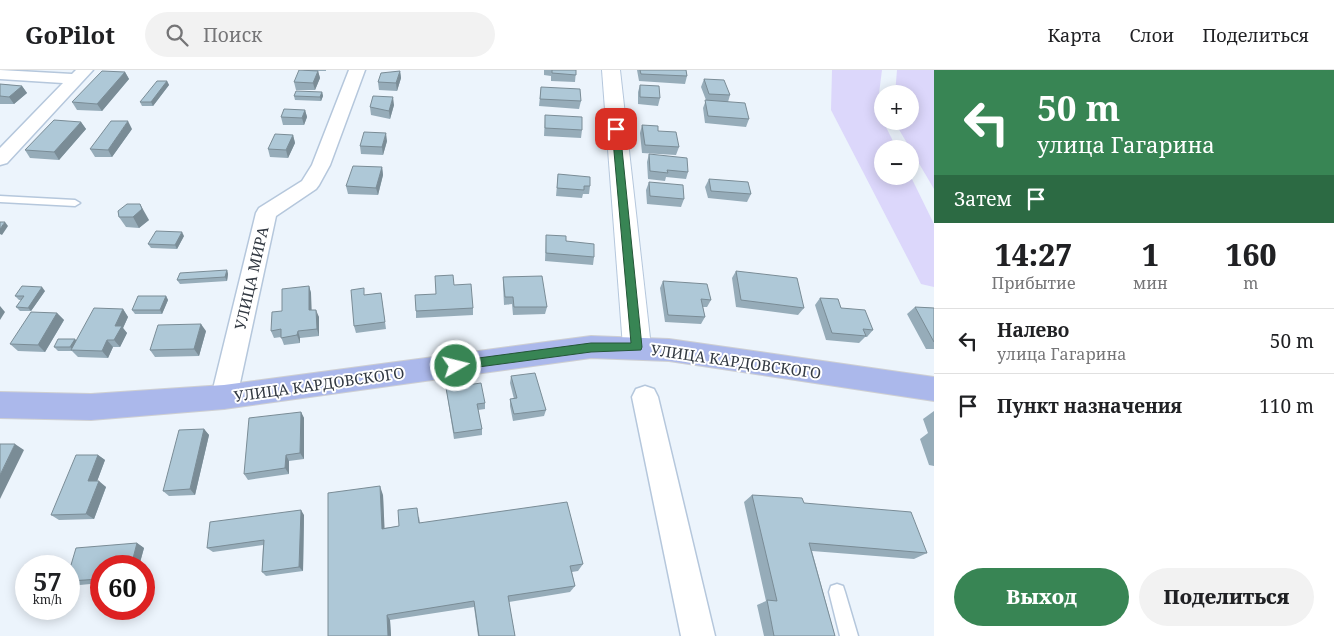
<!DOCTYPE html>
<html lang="ru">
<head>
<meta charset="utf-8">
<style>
  body { margin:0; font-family:"Noto Serif",serif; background:#f2f2f2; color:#202124; height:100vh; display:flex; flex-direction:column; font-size:19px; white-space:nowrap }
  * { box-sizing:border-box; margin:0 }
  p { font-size:16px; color:#757577 }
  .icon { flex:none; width:28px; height:28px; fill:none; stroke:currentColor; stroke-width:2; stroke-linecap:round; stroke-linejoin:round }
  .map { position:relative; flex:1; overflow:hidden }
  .side { display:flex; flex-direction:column; background:#fff; width:400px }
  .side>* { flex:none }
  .top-card { background:#388554; color:#fff; overflow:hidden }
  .buttons { position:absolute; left:874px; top:15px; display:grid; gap:10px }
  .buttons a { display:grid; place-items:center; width:45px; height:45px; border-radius:50%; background:#fff; box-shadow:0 2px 12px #0003; font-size:25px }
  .speed { position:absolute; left:15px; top:485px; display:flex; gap:10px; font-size:25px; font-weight:700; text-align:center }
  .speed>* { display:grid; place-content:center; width:65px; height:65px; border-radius:50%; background:#fff; box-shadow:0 2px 12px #0003; line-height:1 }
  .speed small { font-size:12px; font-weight:400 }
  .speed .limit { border:8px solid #d22; background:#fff; color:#111 }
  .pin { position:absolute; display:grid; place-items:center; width:42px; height:42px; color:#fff; margin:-21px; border-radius:10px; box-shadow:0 2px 8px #0006 }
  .me { position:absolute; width:55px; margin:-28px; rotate:82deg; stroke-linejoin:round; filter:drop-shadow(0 0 4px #0008) }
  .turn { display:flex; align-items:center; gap:18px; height:105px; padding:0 20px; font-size:22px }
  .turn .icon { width:65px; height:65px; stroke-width:2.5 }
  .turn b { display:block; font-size:35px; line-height:42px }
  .then { display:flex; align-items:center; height:48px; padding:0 20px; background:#0003; gap:10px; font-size:19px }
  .eta { display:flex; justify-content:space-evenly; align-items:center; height:85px; text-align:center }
  .eta b { font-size:30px; font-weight:800; line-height:35px }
  .cta { display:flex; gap:10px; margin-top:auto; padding:10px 20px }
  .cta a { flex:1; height:58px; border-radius:30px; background:#388554; color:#fff; font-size:20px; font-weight:800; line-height:58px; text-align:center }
  .cta a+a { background:#f2f2f2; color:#202124 }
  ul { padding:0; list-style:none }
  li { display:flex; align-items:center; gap:15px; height:65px; padding:0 20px; border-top:1px solid #e0e0e0 }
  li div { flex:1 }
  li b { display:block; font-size:19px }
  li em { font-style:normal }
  header { display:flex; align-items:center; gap:30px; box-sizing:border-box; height:70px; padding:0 25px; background:#fff; border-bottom:1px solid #e0e0e0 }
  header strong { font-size:24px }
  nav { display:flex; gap:28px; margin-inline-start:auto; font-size:18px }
  .search { width:350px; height:45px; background:#f2f2f2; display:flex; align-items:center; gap:12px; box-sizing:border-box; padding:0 18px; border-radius:28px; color:#757577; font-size:19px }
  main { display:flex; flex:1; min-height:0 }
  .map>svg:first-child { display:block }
</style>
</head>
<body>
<header>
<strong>GoPilot</strong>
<div class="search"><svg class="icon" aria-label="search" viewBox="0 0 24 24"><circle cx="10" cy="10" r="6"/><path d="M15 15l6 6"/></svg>Поиск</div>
<nav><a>Карта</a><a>Слои</a><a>Поделиться</a></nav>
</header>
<main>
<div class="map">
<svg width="934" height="566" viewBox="0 0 934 566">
  <rect width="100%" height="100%" fill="#ecf4fc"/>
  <!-- green -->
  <path fill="#dcd7fb" d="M832 0H882L877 39 897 79H882V106L910 105 934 154V217L921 214 831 40Z
    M897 0H934V119L894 51H910V24H895Z"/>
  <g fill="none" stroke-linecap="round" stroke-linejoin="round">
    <!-- service casing -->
    <g stroke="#b5c7dc" stroke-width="3">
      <path id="service" d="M0 126 75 130 80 133 75 136 0 132Z
        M837 514 843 516 845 522 858 566H840L829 522 831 516Z"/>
    </g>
    <!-- minor casing -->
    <g stroke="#b5c7dc" stroke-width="3">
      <path id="minor" d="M0 0 72 4 76 0H93L7 93 0 95V78L63 13 0 9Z
        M349 0H365L330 95 319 115 316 119 276 146 237 327 233 335 224 338 215 335 211 327 256 143 259 138 302 111 312 95Z
        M645 316 654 319 658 327 715 566H681L632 327 636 319Z"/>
    </g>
    <!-- tertiary casing -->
    <g stroke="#b5c7dc" stroke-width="2">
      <path id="tertiary" d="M602 0H620L651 277 647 285 637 288 627 285 623 277Z"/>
    </g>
    <!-- primary casing -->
    <g stroke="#cecfd2" stroke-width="2">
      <path id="primary" d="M591 266 669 269 934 307V331L669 291 591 288 224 339 91 350 0 348V322L91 324 224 315Z"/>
    </g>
    <!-- service -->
    <use href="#service" fill="#fff" fill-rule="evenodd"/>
    <!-- minor -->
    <use href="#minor" fill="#fff" fill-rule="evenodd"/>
    <!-- tertiary -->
    <use href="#tertiary" fill="#fff" fill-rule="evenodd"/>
    <!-- primary -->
    <use href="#primary" fill="#abb8eb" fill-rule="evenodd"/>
  </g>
  <!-- wall -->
  <path fill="#96acb9" d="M304 0H326V1H318L320 8 315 20H296L294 12Z
    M544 0H576L575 12 551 11V6L544 5Z
    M637 0H686L687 6 685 14 639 11Z
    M400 1 401 8 397 21 379 20 378 12Z
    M125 2 129 9 102 41 77 40 72 32Z
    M704 9 730 25 728 32 749 49 746 57 705 53 703 38 706 30 701 17Z
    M167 11 169 15 153 36H142L140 32Z
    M0 14 22 16 27 23 14 34H0Z
    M640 15 660 28 658 36 638 34V22Z
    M541 17 581 31 579 39 539 36Z
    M322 22 323 26 321 31 295 30 294 26Z
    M394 35 390 49 371 45 370 37Z
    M305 40 307 47 304 55H283L281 47Z
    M545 45 582 60 581 68 544 66Z
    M81 52 86 59 59 90 30 88 25 80Z
    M642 55 658 61 679 77 676 85 642 83 640 63Z
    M132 59 112 87H95L90 79Z
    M293 65 295 73 288 88 270 87 268 79Z
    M387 71 383 85 361 84 360 76Z
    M649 84 688 102 686 109 666 107 665 111 648 109 647 92Z
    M382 97 383 105 378 125 348 124 346 116Z
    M558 104 590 116 589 124H583L582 128 556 126Z
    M709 109 751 124 747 132 708 128 705 117Z
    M649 112 684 129 681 137 647 134 646 120Z
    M118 141 149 150 139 158 126 157 119 147Z
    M546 165 566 171 594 187 593 195 545 191Z
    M184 166 177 179 151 178 148 174Z
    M227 200 228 204 227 211 180 214 177 210Z
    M736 201 804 238 798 245 736 237 732 208Z
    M503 207 547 237 545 244 513 245 512 234 504 235 503 214Z
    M663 211 711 230 707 237H703L705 247 701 254 665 252 660 218Z
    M454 215 473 238V245L416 248V241L436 224Z
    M309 216 311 223V240L319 247V266L300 268V273L284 275 281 267 274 268 271 261Z
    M45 221 31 241H20L16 237 22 230H19L15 226Z
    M381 223 386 259 356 263 354 256 365 225Z
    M166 226 168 230 162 244H135L132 240Z
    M820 228 841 238 873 260 867 267H865L859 273 826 270 815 235Z
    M915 237 934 238V279H926L907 244Z
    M123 239 128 247 123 258 127 263 120 277H113L108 288 78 287 72 281H58L54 277 75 269 76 271Z
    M57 243 64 250 45 282 18 281 10 274Z
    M206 261 199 286 155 287 150 280Z
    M511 306 546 340 544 346 513 351 510 336V329H514L510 313Z
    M446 318 485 333V339L478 340 482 359V365L454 369Z
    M934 341V396L929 395 920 369 928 363 923 349Z
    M301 342 304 348V389L289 391V404L248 410 244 404Z
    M204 359 209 365 195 425 169 426 163 421Z
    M98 385 105 390 97 411 106 417 94 449 59 450 51 445Z
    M383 425 384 458 399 456 419 447 420 453 583 494 578 501 572 502 575 516 570 522 509 532 515 566H478L474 537 390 550 391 566H328Z
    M752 425 804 433 927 483 914 489 812 481 835 566H764L757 535 766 531 744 432Z
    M304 445 303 501 266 506 262 502 263 475 213 482 207 478Z
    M137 473 144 478 139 496H101V513L69 516V496Z"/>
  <!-- shaded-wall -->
  <path fill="#7a8c96" d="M318 1 320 8 315 20 313 13Z
    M400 1 401 8 397 21 396 13Z
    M125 2 129 9 102 41 97 34Z
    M167 11 169 15 153 36 151 32Z
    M22 16 27 23 14 34 9 27Z
    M322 22 323 26 321 31 320 27Z
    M393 27 394 35 390 49 389 41Z
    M305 40 307 47 304 55 302 48Z
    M128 51 132 59 112 87 108 80Z
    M81 52 86 59 59 90 54 82Z
    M386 63 387 71 383 85 382 77Z
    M293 65 295 73 288 88 286 80Z
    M382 97 383 105 378 125 376 118Z
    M140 134 149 150 139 158 133 147Z
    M5 152 8 156 2 165 0 164V159Z
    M182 162 184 166 177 179 175 175Z
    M227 200 228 204 227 211 225 207Z
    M309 216 311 223 312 248 309 240Z
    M42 217 45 221 31 241 28 238Z
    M166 226 168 230 162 244 160 240Z
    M0 236 5 242 0 250Z
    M123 239 128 247 123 258 127 263 120 277 114 270 115 256Z
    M316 240 319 247V266L317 259Z
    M57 243 64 250 45 282 38 275Z
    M201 254 206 261 199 286 194 279Z
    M298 261 300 268V273L297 265Z
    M75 269 78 273 74 281 70 277Z
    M107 270 113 277 108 288 102 281Z
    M301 342 304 348V389L300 383Z
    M204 359 209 365 195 425 190 419Z
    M15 374 24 380 0 429V405Z
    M98 385 105 390 95 417 88 411Z
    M286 385 289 391V404L285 398Z
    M99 411 106 417 94 449 86 444Z
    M380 416 383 425 385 467 382 459Z
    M301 440 304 445 303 501 299 497Z
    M137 473 144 478 139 496H131Z
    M387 545 390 550 391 566H388Z"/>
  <!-- building -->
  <path fill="#aec8d7" stroke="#7a8c96" d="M299 0 318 1 313 13 294 12Z
    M552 0H576V5L552 3Z
    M640 0H686L687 6 641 4Z
    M102 1 125 2 97 34 72 32Z
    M400 1 396 13 378 12 381 3Z
    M704 9 724 10 730 25 709 24Z
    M157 11H167L151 32H140Z
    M0 14 22 16 9 27 0 26Z
    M640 15 659 16 660 28 640 27Z
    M541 17 580 19 581 31 540 29Z
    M296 21 322 22 320 27 294 26Z
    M373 26 393 27 389 41 370 37Z
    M705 30 745 33 749 49 708 46Z
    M284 39 305 40 302 48 281 47Z
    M545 45 582 47V60L545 58Z
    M54 50 81 52 54 82 25 80Z
    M111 51H128L108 80 90 79Z
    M642 55 658 56V61L676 62 679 77 645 75Z
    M364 62 386 63 382 77 360 76Z
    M275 64 293 65 286 80 268 79Z
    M649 84 687 88 688 102 667 100 668 103 650 101Z
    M353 96 382 97 376 118 346 116Z
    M558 104 590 107V116H584V120L557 118Z
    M709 109 748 112 751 124 711 121Z
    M649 112 683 115 684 129 650 126Z
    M127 134H140L142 139 133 147H119L118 141Z
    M0 152H5L0 159Z
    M156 161 182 162 175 175 148 174Z
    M546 165 566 166V171L594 174V187L546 183Z
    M227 200 225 207 177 210 180 203Z
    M736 201 797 208 804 238 741 230Z
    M453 205 454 215 471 214 473 238 416 241 415 225 436 224 435 206Z
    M542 206 547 237H514L513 227H505L503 207Z
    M663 211 707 214 711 230 701 229 705 247 668 245Z
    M22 216 42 217 28 238 16 237 24 226H15Z
    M309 216V240H316L317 259 298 261 297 265 281 268V259L271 261 272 242 282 241V219Z
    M364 218V225L381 223 385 252 354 256 351 220Z
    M138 226H166L160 240H132Z
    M820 228 838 229 841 238 865 240 873 260 863 259 866 266 832 263Z
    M915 237 934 238V272Z
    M94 238 123 239 115 256H122L114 270H107L102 281 71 280Z
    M31 242 57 243 38 275 10 274Z
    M201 254 194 279 150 280 158 255Z
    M58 269H75L70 277H54Z
    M535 303 546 340 514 344 510 329 517 328 511 306Z
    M481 313 485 333 477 334 482 359 454 363 446 318Z
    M301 342 300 383 286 385 285 398 244 404 249 348Z
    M204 359 190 419 163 421 179 360Z
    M0 374H15L0 405Z
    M76 385H98L88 411H99L86 444 51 445Z
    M380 416 382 459 399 456 398 440 417 438 419 453 567 432 583 494 570 496 575 516 508 526 515 566H479L474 531 387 545 388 566H328V423Z
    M752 425 802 428 804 433 911 442 927 483 809 473 835 566H774L767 530 777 531Z
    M301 440 299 497 262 502 264 470 207 478 210 452Z
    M137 473 131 496H101V509L69 511V496H59L71 495 76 478Z"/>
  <!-- route -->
  <path fill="#388554" stroke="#245637" d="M616 56 620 59 642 277 641 280 591 282 456 300 451 299V292L456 291 591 273H631L612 59Z"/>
  <g text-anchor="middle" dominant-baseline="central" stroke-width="4" stroke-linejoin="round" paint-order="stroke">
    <!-- street labels -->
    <g font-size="15" fill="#323942" stroke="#fff">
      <text transform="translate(251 208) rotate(-77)">УЛИЦА МИРА</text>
      <text transform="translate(736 291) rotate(8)">УЛИЦА КАРДОВСКОГО</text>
      <text transform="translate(319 314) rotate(-8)">УЛИЦА КАРДОВСКОГО</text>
    </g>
  </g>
</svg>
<div class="buttons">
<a>+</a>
<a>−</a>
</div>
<div class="speed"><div>57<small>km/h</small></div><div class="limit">60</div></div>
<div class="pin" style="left:616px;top:59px;background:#d93025"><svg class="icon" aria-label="arrive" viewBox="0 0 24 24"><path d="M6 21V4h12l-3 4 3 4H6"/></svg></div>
<svg class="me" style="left:456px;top:296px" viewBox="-20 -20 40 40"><circle r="17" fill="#388554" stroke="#fff" stroke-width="3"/><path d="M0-11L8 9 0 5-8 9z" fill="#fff"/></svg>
</div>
<section class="side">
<div class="top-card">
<div class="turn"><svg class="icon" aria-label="left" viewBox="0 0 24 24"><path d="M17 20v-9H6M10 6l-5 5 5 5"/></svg><div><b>50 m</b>улица Гагарина</div></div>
<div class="then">Затем<svg class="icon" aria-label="arrive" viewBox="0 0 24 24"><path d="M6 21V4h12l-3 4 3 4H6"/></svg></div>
</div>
<div class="eta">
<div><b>14:27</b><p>Прибытие</p></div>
<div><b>1</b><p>мин</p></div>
<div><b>160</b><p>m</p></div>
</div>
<ul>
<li><svg class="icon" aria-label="left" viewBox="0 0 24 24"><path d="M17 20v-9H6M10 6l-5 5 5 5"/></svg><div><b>Налево</b><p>улица Гагарина</p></div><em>50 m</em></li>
<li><svg class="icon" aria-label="arrive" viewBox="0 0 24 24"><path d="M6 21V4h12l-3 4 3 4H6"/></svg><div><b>Пункт назначения</b></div><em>110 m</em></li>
</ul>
<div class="cta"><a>Выход</a><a>Поделиться</a></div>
</section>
</main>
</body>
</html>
